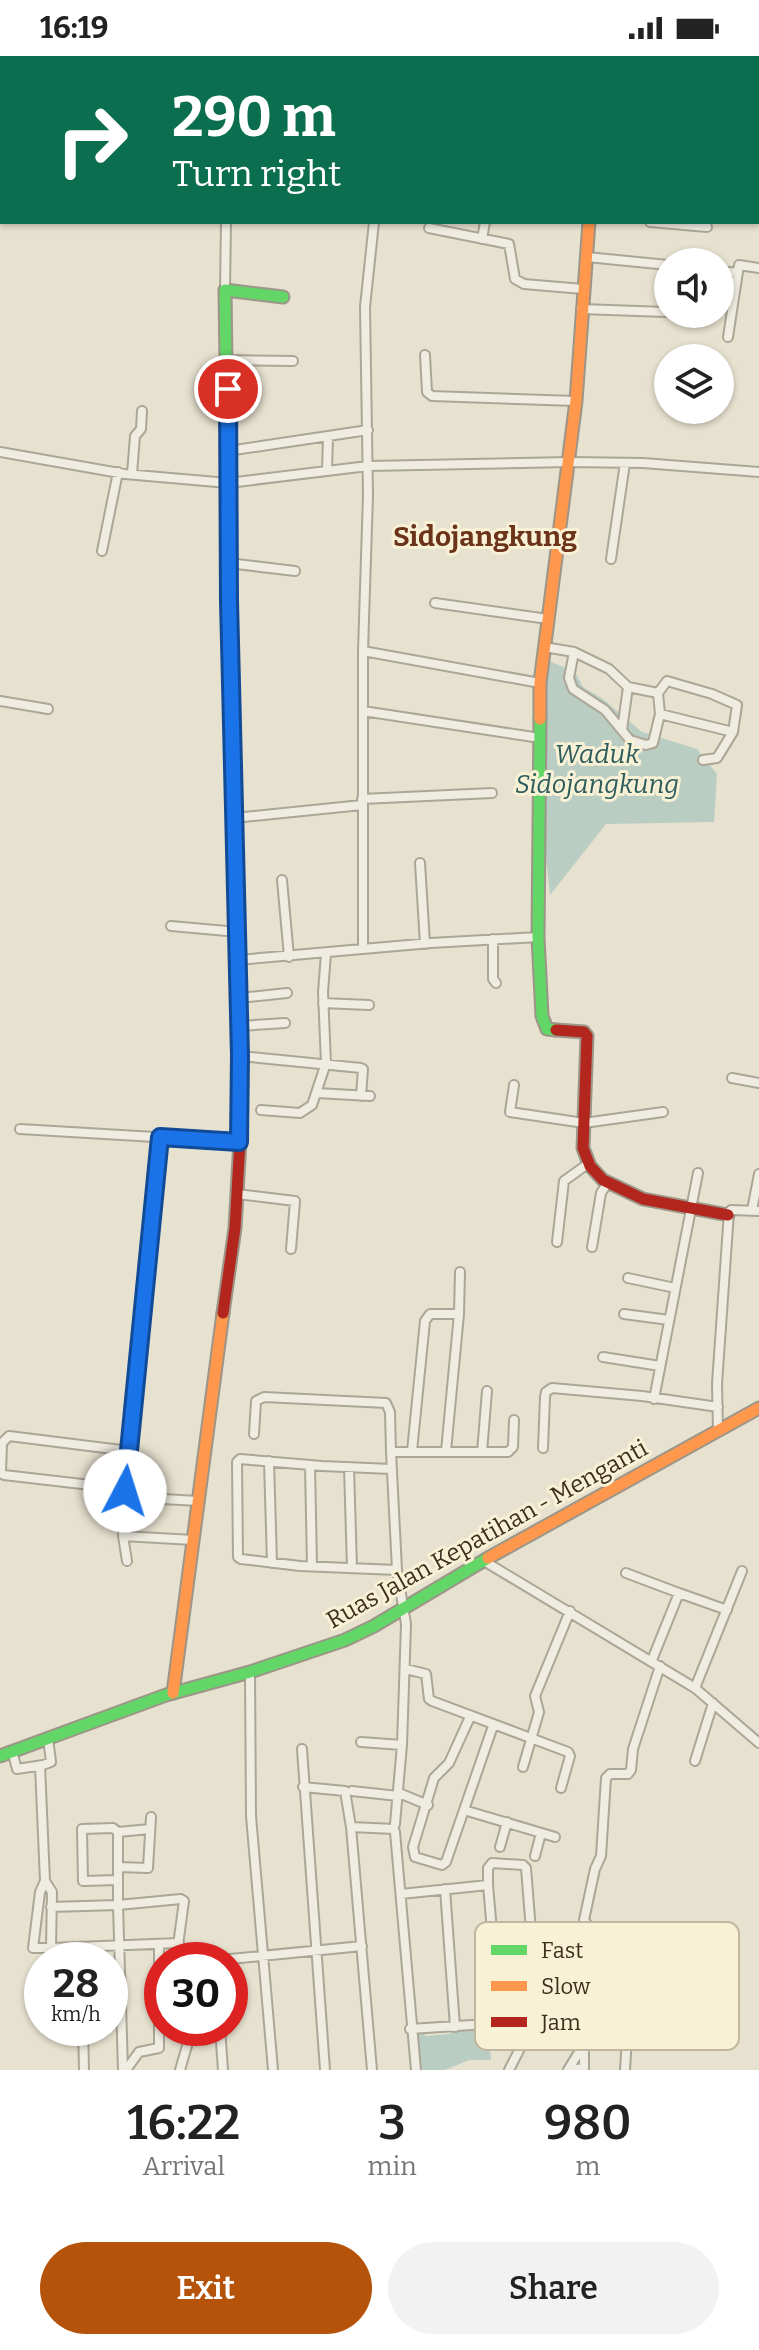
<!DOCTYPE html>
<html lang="en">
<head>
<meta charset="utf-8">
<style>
  body { margin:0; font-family:Bitter,serif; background:#f2f2f2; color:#222; height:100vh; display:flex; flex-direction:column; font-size:30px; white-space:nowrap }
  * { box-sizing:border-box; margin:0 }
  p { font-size:26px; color:#767676 }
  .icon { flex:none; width:44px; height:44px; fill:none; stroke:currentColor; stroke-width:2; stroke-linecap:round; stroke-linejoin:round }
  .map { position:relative; height:2014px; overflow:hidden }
  .side { display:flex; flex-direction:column; background:#fff; flex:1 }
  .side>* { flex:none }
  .guide { position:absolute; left:0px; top:0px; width:760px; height:168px; box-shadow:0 2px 6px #0004; background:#0b6e4f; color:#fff; overflow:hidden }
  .tools { position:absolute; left:654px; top:192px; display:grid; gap:16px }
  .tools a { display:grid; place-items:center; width:80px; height:80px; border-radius:50%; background:#fff; box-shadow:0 2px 6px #0004; font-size:40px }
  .speed { position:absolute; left:24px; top:1886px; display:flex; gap:16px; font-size:40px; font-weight:700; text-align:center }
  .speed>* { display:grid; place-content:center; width:104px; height:104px; border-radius:50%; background:#fff; box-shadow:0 2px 6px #0004; line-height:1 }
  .speed small { font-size:20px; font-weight:400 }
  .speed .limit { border:12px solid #d22; background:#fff; color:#111 }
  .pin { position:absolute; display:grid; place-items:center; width:68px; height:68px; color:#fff; margin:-34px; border:4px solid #fff; border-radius:50%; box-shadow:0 2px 8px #0007 }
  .me { position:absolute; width:88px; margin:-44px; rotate:5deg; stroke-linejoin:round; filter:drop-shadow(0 0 6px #0008) }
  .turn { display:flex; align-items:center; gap:28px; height:168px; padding:0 40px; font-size:36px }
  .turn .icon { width:104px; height:104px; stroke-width:2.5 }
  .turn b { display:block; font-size:56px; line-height:68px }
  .eta { display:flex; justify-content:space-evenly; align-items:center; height:136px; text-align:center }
  .eta b { font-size:48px; font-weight:600; line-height:56px }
  .cta { display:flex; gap:16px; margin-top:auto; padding:16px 40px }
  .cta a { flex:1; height:92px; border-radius:48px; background:#b45309; color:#fff; font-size:32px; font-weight:600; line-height:92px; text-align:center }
  .cta a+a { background:#f2f2f2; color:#222 }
  .status { display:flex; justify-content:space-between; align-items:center; height:56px; padding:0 40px; background:#fff; direction:ltr }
  .status svg { height:22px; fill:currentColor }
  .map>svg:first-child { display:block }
</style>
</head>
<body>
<div class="status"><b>16:19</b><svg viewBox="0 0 49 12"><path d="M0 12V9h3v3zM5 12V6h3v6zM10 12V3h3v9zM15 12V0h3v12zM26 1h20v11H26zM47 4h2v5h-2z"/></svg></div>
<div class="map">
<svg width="759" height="2014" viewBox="0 0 759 2014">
  <rect width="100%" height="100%" fill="#e7e1cf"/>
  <!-- water -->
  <path fill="#bacdc3" d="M549 605 575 616 583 631 603 643 642 676 697 693 717 718 714 766 606 768 550 839 541 757 540 643Z
    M527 1969 529 1973 519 1988 490 1993 491 2004H469L445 2014H419L414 1975 424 1976 425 1980 450 1978 454 1973Z"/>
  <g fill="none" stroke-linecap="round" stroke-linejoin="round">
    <!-- street casing -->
    <g stroke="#aca697" stroke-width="12">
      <path id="street" d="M227 0V2
        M392 2V0
        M489 2V0
        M606 2V0
        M687 2 688 0
        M650 166 707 171
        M429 172 509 188 515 223 524 228 583 233
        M482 183 485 166
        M587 201 668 209
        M720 215 738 217
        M225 234 226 166
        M581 253 666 256
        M728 281 739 209 759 212
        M425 299 427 336 432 340 576 345
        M228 304 293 305
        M228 395 368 374
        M0 396 125 418 228 427 368 410 569 406 643 407 759 416
        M327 415 328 381
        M132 418 135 380 141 373 142 355
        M102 495 118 416
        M611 503 625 407
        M228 507 295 515
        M435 547 548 563
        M544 591 574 596 569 622 573 633 605 654 630 684 646 689 653 687 660 658 658 637 628 631 609 613 574 596
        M363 595 540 627
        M658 637 667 625 712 638 737 649 733 676 717 702 703 704
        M0 645 48 653
        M363 655 540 682
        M660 658 733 676
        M622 674 628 631
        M362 743 492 737
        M234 762 362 749
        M420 807 425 888
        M282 824 289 901
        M171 870 238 876
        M493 883V923L496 927
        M363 893V595L368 439 365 251 374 166
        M238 904 431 887 538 881
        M239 942 287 937
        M323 947 369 949
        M240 970 285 967
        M240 1000 361 1012 363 1013 361 1040
        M732 1022 759 1027
        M514 1029 510 1056 584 1067 663 1056
        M317 1037 370 1040
        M261 1054 300 1057 312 1049 326 1007 323 936 326 898
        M20 1073 239 1086
        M237 1138 295 1145 291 1193
        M752 1154 759 1118
        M557 1186 564 1125 589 1107
        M592 1191 601 1137 608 1126
        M628 1222 675 1232
        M624 1258 669 1264
        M603 1301 660 1310
        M654 1343 698 1117
        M718 1376 717 1328 729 1156 731 1154 759 1155
        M254 1378 256 1345 264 1341 386 1347 390 1356 391 1396
        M543 1392 545 1341 546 1336 552 1332 642 1340 718 1351
        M412 1395 425 1265 430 1258H459
        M446 1395 459 1258 460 1216
        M482 1396 487 1335
        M269 1405 272 1507
        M310 1409 312 1510
        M349 1411 352 1512
        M391 1413 322 1410 240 1403 237 1406 238 1501 241 1503 300 1510 397 1514
        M125 1433 129 1395
        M125 1441 199 1445
        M123 1480 125 1433 4 1419 1 1417 2 1387 9 1380 129 1395 160 1081
        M127 1505 123 1480 193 1484
        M484 1505 695 1632 759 1687
        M626 1517 679 1537
        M652 1604 679 1537 727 1554
        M406 1613 426 1618 429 1643 432 1645 568 1696 570 1700 561 1732
        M250 1616 251 1760 273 2014
        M695 1632 742 1515
        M470 1661 449 1707 434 1722 413 1791 415 1801 442 1809 446 1806 493 1670
        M361 1686 402 1689
        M302 1693 325 2014
        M12 1695 17 1713 43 1709 51 1706 48 1682
        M695 1705 713 1647
        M40 1710 45 1825 52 1836 51 1892H33L40 1836 45 1825
        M523 1711 539 1656 535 1640 570 1555
        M303 1731 345 1735 351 1771 372 2014
        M352 1735 398 1740
        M399 1737 428 1749
        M464 1754 555 1781
        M395 1768 402 1689 406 1568 397 1514 391 1396H508L513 1391 514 1364
        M351 1771 394 1773 395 1776 416 2014
        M500 1791 507 1766
        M535 1800 541 1777
        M118 1811 148 1812 151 1761
        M118 1824 83 1825 82 1773 113 1772 118 1776 150 1773
        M445 1833 455 1971
        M401 1838 488 1829
        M51 1851 118 1849V1776
        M637 1879 589 1871 584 1864 595 1813 601 1800 606 1722 610 1718H628L631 1714 633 1693 660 1610
        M159 1888V1992
        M81 1891V1904
        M51 1892 179 1887
        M220 1904 362 1890
        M538 1963 557 1973
        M83 1972 84 2014
        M220 1972 223 2014
        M410 1973 534 1965 538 1963 526 1812 523 1809 492 1807 488 1812V1829L500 1967
        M584 1988 590 1947
        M123 2014 118 1849 181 1843 184 1845 176 1904
        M126 2014 139 1996 159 1992
        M180 2014 191 1976 220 1972
        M509 2014 534 1965
        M568 2014 584 1988V2012L570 2014
        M625 2014 631 1914"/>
    </g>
    <!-- fast casing -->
    <g stroke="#9c9588" stroke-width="15">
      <path id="fast" d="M230 604 225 234 283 241
        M540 663 538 881 542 960 547 973 556 974
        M0 1700 166 1639 250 1616 345 1584 374 1570 488 1502"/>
    </g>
    <!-- slow casing -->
    <g stroke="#9c9588" stroke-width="15">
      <path id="slow" d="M540 663V627L576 345 589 166
        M488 1502 759 1352
        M173 1637 223 1257"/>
    </g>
    <!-- jam casing -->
    <g stroke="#9c9588" stroke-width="15">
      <path id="jam" d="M556 974 584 976 587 980 583 1092 590 1110 603 1124 643 1143 728 1159
        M223 1257 235 1172 241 1067 230 604"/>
    </g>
    <!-- street -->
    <use href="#street" stroke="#efece1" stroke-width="8"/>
    <!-- fast -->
    <use href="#fast" stroke="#63d668" stroke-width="11"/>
    <!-- slow -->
    <use href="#slow" stroke="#ff974d" stroke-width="11"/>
    <!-- jam -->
    <use href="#jam" stroke="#b3261e" stroke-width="11"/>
  </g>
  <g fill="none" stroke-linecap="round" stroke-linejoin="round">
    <!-- route casing -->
    <g stroke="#114b97" stroke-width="20">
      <path id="route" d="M125 1435 160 1081 239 1086 240 1000 229 545 228 333"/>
    </g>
    <!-- route -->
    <use href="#route" stroke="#1a73e8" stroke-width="14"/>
  </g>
  <g text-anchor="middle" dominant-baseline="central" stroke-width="6" stroke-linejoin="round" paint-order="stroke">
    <!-- street labels -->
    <g font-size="24" fill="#3c2f1e" stroke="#f8f1d5">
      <text transform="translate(487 1478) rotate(-29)">Ruas Jalan Kepatihan - Menganti</text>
    </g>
    <!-- water labels -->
    <g font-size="26" font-style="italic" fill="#2d5c5d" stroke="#f8f1d5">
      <text x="597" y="698">Waduk<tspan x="597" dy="30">Sidojangkung</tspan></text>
    </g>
    <!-- quarter labels -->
    <g font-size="28" font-weight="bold" fill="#6c331b" stroke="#f8f1d5">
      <text x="485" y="480">Sidojangkung</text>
    </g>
  </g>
  <!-- legend -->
  <rect x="475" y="1866" width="264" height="128" rx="12" fill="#f8f1d5" stroke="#c0b79e" stroke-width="2"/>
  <rect x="491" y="1889" width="36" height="10" fill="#63d668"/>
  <rect x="491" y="1925" width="36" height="10" fill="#ff974d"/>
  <rect x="491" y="1961" width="36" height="10" fill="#b3261e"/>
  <g font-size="22" fill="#3c2f1e">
    <text x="541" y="1902">Fast</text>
    <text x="541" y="1938">Slow</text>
    <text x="541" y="1974">Jam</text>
  </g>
</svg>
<div class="tools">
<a><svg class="icon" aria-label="sound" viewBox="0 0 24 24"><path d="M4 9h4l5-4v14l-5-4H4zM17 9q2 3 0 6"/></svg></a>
<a><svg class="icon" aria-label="layers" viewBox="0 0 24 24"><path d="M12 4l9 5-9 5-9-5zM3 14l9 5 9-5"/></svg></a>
</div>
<div class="speed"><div>28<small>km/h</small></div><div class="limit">30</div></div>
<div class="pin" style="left:228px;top:333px;background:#d93025"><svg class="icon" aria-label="arrive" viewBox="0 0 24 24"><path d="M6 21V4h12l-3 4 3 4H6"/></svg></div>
<svg class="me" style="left:125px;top:1435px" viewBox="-20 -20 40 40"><circle r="19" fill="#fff"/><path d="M0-13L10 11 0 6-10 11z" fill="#1a73e8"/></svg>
<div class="guide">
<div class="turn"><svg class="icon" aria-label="right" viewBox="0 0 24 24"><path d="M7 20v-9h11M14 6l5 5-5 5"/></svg><div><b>290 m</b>Turn right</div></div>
</div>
</div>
<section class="side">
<div class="eta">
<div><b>16:22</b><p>Arrival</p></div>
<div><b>3</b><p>min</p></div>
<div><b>980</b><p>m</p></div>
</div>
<div class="cta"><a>Exit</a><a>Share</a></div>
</section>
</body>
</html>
